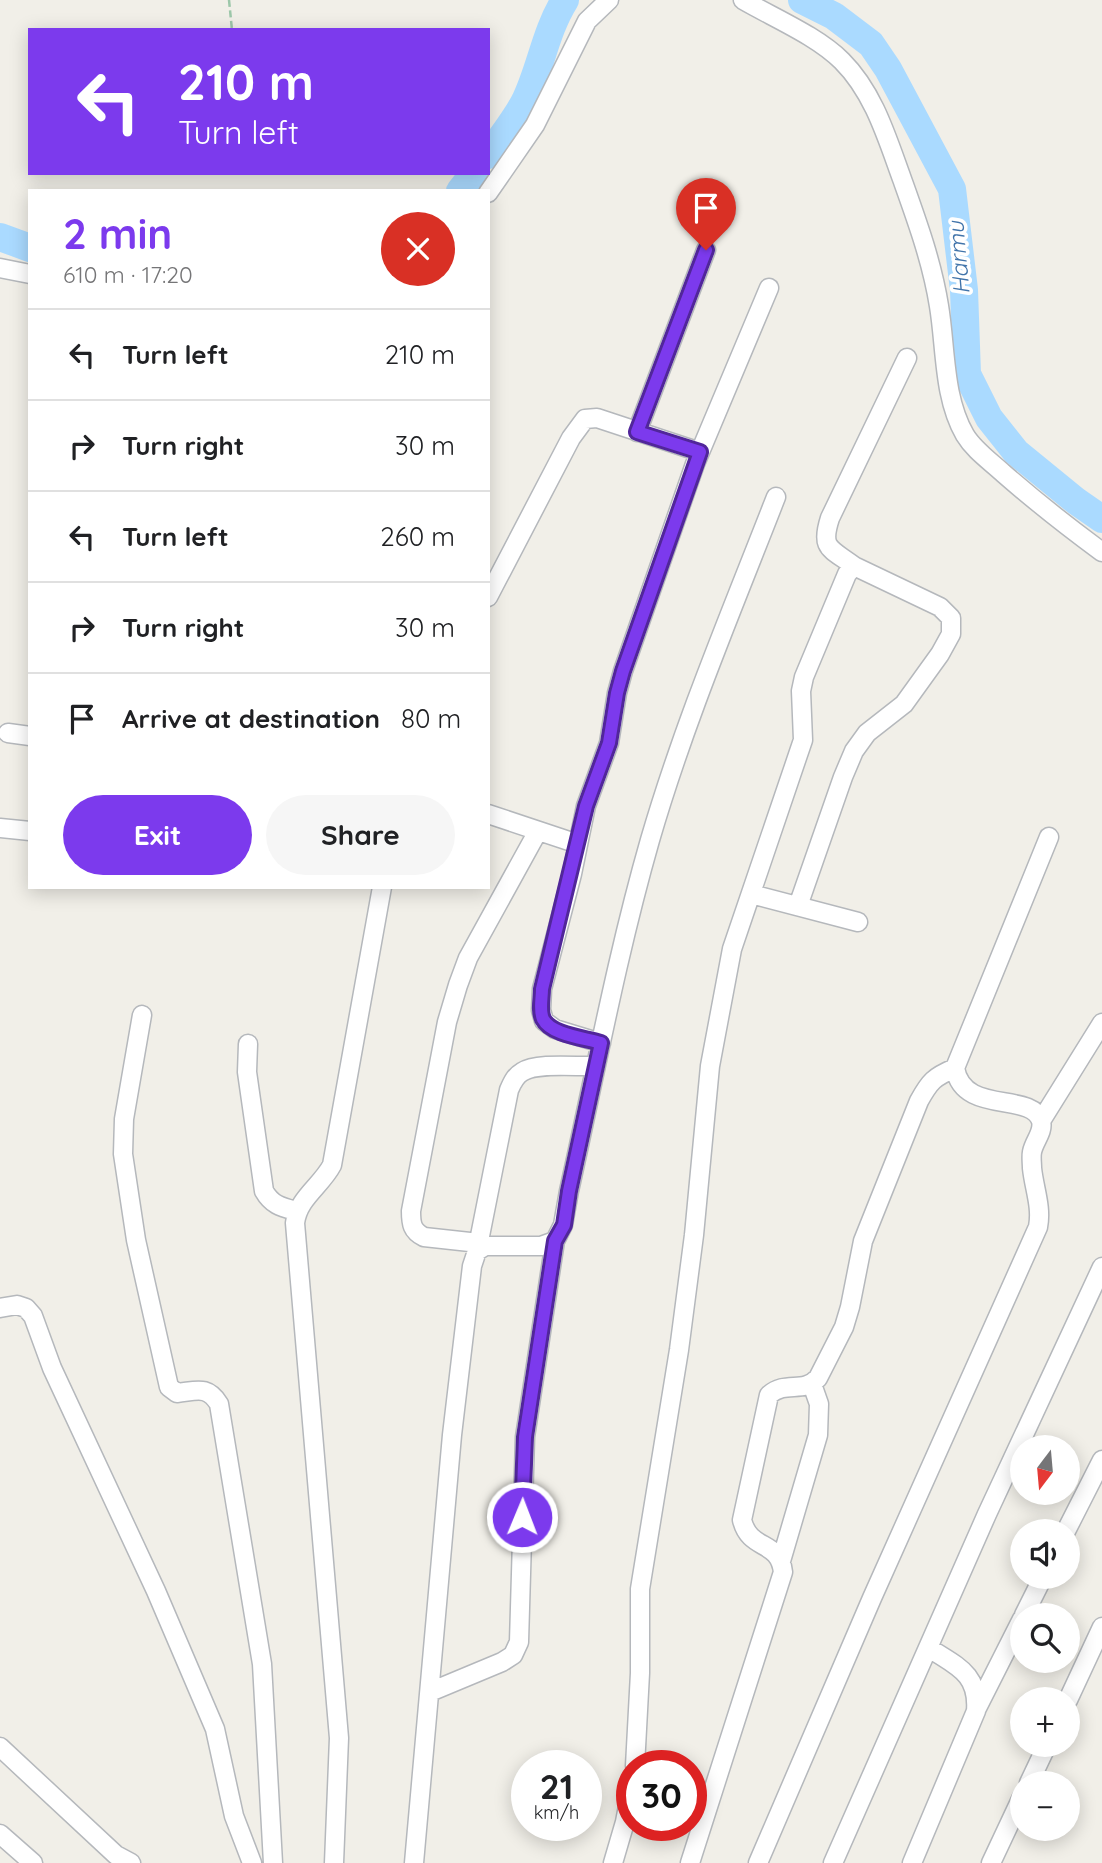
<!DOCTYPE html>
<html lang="en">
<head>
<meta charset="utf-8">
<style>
  body { margin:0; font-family:Quicksand,sans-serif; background:#f6f6f6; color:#202124; height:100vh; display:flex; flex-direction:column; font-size:26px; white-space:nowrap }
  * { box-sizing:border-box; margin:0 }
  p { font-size:23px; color:#757577 }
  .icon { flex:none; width:38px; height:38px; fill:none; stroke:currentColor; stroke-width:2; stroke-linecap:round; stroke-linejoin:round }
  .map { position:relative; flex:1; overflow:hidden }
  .drawer { position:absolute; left:28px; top:189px; width:462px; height:700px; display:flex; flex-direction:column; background:#fff; border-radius:0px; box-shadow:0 4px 18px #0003 }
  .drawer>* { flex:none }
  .banner { position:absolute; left:28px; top:28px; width:462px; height:147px; border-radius:0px; box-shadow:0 4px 18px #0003; background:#7c3aed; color:#fff; overflow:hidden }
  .needle { width:46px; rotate:196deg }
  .controls { position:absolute; left:1010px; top:1435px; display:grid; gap:14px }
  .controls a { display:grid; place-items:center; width:70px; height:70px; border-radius:50%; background:#fff; box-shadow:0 4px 18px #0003; font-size:35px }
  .speed { position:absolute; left:511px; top:1750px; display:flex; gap:14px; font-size:35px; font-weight:700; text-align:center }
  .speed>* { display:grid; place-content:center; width:91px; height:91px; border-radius:50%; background:#fff; box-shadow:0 4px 18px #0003; line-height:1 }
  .speed small { font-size:18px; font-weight:400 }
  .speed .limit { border:10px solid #d22; background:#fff; color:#111 }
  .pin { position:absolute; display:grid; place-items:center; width:60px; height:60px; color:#fff; margin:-72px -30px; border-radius:50% 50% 50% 0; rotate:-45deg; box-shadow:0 0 7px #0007 }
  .pin .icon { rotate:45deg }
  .me { position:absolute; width:77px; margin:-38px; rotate:1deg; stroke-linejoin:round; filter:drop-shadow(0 0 5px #0008) }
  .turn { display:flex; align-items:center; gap:24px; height:147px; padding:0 35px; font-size:32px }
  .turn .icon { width:91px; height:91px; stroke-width:2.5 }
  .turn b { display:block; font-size:49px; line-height:60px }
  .round { display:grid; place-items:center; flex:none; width:74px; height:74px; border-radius:37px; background:#f6f6f6 }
  .head { display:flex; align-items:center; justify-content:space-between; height:119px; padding:0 35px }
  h1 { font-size:42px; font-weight:700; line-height:52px; color:#7c3aed }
  .action { display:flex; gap:14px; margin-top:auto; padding:14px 35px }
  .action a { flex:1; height:80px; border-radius:42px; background:#7c3aed; color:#fff; font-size:28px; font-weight:700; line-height:80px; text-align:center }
  .action a+a { background:#f6f6f6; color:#202124 }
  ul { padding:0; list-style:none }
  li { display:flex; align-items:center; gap:21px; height:91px; padding:0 35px; border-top:2px solid #e0e0e0 }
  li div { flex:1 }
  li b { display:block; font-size:26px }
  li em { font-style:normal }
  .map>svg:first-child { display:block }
</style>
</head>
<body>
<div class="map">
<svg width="1102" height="1863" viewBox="0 0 1102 1863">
  <rect width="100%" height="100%" fill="#f1efe8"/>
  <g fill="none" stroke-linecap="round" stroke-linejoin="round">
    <!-- river -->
    <path stroke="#aadaff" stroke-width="28" d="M802 0 834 16 871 44 888 69 952 189 964 290 967 374 989 418 1016 452 1076 501 1102 519
      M488 155C501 138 515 120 525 101 541 68 545 32 565 0
      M460 191 474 173
      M0 237 30 248"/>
    <!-- minor casing -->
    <g stroke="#b5b8bc" stroke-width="21">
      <path id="minor" d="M743 0C774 18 817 36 842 61 874 93 887 138 902 179 917 221 932 262 939 306 946 348 943 397 965 435 974 450 990 461 1003 473 1035 501 1068 527 1102 552
        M488 193 535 125 587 21 609 0
        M0 268 30 274
        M637 432 706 250
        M854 566C830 548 820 549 830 518L907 358
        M488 597 571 438 585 419 597 418 700 452
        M8 733 30 736
        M488 814 578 844
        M0 828 30 831
        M751 894 858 922
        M142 1015 124 1119 123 1154 136 1240 169 1387 177 1393C197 1391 207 1385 219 1404L262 1664 273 1863
        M601 1043 555 1029 544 1021 541 1010 542 989 572 874 586 806 609 743 617 693 623 671 695 464 769 288
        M248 1044 247 1072 264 1191C272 1205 281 1207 296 1211
        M1041 1121 1102 1023
        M479 1243 424 1237C412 1231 411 1224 411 1211L447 1022 458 985 468 958 538 831
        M477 1251 509 1090C512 1083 515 1076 522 1072 537 1062 578 1067 596 1066
        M0 1308 17 1305 26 1308 33 1316 52 1368 156 1591 215 1729 234 1816 252 1863
        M1066 1531 1102 1460
        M781 1561 818 1435 819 1404 812 1384
        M1024 1615 1043 1577
        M430 1692 502 1662 513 1655 519 1642 525 1437 555 1241
        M1068 1700 1102 1627
        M976 1710 1022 1619
        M0 1747 116 1855 131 1863
        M635 1766 640 1673V1589L679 1350 694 1235 710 1066 732 949 803 740 801 691 804 677 847 574 854 566 940 607 951 618V634L940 654 904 704 867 733 854 751 843 777 798 906
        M1029 1783 1047 1745
        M0 1834 33 1863
        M334 1863 339 1738 295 1223C298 1198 321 1186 332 1165L382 887
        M414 1863 452 1435 472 1266 477 1251 485 1246H541L555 1241 563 1225 569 1191C595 1074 617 955 650 840 684 723 732 610 776 497
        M613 1863 625 1822 632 1785
        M690 1863 783 1572C779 1539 750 1552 742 1520L769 1395C786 1380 803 1394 818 1378L844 1327 850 1307 863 1241 919 1101C930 1081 934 1077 955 1068
        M758 1863 872 1598 1038 1227C1042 1207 1034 1188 1032 1168 1032 1163 1031 1157 1032 1152 1034 1141 1044 1132 1041 1121 1032 1091 963 1116 955 1068L1049 837
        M833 1863 987 1514 1102 1267
        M912 1863 976 1711C979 1673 956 1666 929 1648
        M991 1863 1022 1797"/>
    </g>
    <!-- path -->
    <path stroke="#9cc7a9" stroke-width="2.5" stroke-dasharray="7 3.5" stroke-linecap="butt" d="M229 0 232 30"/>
    <!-- minor -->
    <use href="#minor" stroke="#fff" stroke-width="18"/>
  </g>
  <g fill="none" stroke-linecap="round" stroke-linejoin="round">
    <!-- route casing -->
    <g stroke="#51269a" stroke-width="18">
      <path id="route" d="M522 1517 525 1437 555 1241 564 1225 569 1191 601 1043C585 1038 551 1035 543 1019 539 1010 542 999 542 989L586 806 609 743 617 693 623 671 700 452 637 432 706 250"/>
    </g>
    <!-- route -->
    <use href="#route" stroke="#7c3aed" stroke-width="12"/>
  </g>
  <g text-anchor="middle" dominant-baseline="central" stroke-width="7" stroke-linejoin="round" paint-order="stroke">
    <!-- water labels -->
    <g font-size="23" font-style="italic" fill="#4174aa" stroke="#fff">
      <text transform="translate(958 258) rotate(-95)">Harmu</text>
    </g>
  </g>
</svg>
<div class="controls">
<a><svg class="needle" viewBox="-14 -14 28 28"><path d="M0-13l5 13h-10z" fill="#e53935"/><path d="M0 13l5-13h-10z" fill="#757577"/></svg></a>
<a><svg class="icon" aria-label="sound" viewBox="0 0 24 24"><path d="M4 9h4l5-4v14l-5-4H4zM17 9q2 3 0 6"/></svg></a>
<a><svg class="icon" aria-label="search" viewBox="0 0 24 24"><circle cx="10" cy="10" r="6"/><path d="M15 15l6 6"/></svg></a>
<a>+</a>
<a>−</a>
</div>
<div class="speed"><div>21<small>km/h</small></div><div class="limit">30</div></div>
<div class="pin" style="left:706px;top:250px;background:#d93025"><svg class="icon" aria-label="arrive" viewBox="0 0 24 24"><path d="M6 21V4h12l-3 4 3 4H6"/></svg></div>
<svg class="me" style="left:522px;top:1517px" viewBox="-20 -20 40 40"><circle r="17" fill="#7c3aed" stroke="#fff" stroke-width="3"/><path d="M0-11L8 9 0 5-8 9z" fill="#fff"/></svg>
<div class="banner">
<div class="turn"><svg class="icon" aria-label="left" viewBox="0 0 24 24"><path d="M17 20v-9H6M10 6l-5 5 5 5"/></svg><div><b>210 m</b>Turn left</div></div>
</div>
<section class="drawer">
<div class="head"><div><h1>2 min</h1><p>610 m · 17:20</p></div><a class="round" style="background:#d93025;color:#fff"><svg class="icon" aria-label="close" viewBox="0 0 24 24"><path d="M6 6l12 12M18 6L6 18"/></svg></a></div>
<ul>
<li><svg class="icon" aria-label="left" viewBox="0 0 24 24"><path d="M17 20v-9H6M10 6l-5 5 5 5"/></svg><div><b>Turn left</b></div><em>210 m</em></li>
<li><svg class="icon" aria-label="right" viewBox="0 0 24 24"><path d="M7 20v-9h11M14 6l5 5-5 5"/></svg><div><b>Turn right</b></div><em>30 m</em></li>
<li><svg class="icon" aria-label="left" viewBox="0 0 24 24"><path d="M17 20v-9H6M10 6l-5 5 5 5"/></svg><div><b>Turn left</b></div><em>260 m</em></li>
<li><svg class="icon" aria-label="right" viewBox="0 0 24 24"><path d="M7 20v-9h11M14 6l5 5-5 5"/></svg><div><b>Turn right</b></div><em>30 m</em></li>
<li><svg class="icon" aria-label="arrive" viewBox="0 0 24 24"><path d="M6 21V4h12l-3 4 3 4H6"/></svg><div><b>Arrive at destination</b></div><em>80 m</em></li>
</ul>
<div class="action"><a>Exit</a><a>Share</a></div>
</section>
</div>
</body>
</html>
